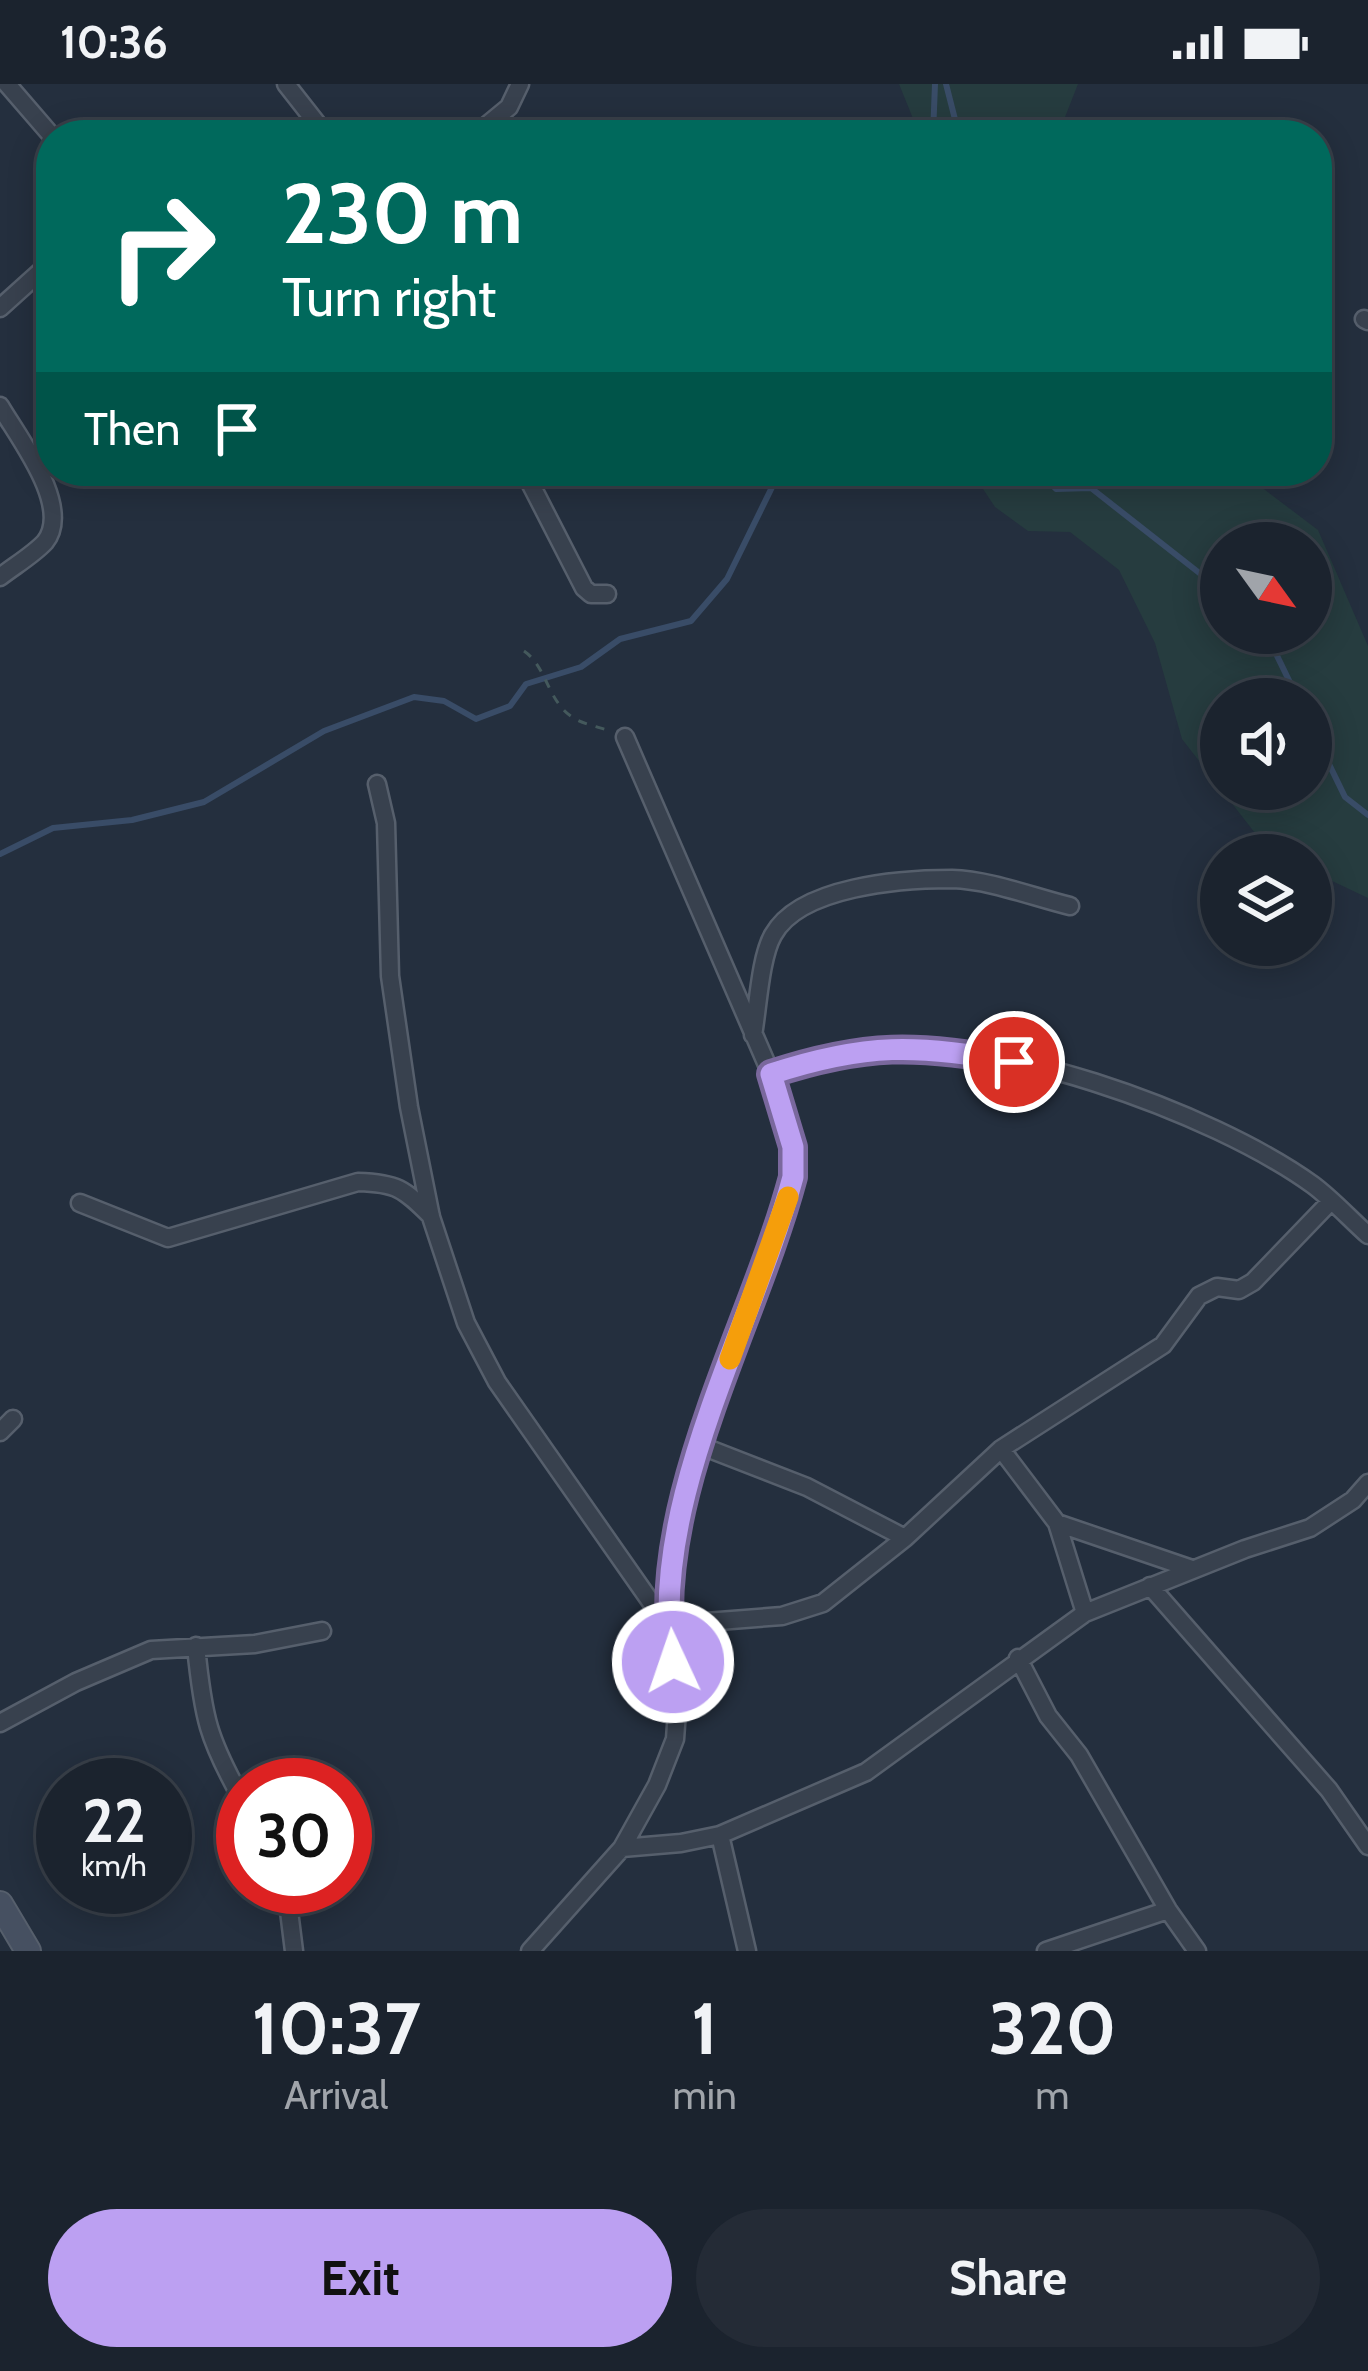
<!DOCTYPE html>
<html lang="en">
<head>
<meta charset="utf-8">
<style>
  body { margin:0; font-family:Cabin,sans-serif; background:#242b36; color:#f1f3f6; height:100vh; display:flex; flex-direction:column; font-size:45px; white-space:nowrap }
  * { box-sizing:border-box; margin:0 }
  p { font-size:39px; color:#a0a4aa }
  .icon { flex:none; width:66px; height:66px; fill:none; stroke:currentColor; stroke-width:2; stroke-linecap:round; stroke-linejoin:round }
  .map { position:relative; height:1867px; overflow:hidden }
  .panel { display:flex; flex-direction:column; background:#1b232e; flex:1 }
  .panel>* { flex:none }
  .guide { position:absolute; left:36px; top:36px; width:1296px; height:366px; border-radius:48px; box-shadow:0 6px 30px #0003,0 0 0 3px #39404a; background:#00695c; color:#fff; overflow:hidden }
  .needle { width:78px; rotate:123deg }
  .fabs { position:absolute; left:1200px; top:438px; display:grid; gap:24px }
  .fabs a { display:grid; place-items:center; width:132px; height:132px; border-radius:50%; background:#1b232e; box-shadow:0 6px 30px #0003,0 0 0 3px #39404a; font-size:60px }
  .speed { position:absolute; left:36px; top:1674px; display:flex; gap:24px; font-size:60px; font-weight:700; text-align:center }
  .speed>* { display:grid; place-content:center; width:156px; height:156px; border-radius:50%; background:#1b232e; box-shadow:0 6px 30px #0003,0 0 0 3px #39404a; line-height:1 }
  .speed small { font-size:30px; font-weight:400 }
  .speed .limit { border:18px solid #d22; background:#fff; color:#111 }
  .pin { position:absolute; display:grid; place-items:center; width:102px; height:102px; color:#fff; margin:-51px; border:6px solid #fff; border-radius:50%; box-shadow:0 3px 12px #0007 }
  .me { position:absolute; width:132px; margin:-66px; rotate:357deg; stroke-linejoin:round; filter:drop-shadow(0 0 9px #0008) }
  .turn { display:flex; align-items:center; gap:42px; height:252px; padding:0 48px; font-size:54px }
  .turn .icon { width:156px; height:156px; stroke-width:2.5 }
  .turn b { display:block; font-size:84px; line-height:102px }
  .then { display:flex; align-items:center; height:114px; padding:0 48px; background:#0003; gap:24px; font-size:45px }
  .eta { display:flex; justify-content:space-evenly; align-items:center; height:204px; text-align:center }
  .eta b { font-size:72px; font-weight:700; line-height:84px }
  .button { display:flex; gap:24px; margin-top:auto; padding:24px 48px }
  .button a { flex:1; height:138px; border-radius:72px; background:#bca0f2; color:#111; font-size:48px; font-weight:700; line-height:138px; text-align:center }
  .button a+a { background:#242b36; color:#f1f3f6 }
  .status { display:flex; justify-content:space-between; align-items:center; height:84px; padding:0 60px; background:#1b232e; direction:ltr }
  .status svg { height:33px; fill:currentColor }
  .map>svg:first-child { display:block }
</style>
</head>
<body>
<div class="status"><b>10:36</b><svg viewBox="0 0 49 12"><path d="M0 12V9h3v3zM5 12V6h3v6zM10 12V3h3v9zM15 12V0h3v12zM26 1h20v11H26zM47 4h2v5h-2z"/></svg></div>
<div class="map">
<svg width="1368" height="1867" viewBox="0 0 1368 1867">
  <rect width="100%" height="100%" fill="#242f3e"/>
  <!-- green -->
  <path fill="#263c3f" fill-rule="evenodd" d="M899 0H1078L1058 51H914V37Z
    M971 387H1240L1318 446 1368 562V814L1311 787V771H1272L1182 655 1155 559 1119 486 1070 448 1028 447 995 423ZM1221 459H1311V549H1221ZM1221 615H1311V705H1221Z"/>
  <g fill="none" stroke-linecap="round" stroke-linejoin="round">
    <!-- stream -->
    <path stroke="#394c67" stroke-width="6" d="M946 0 959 51
      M933 51 935 0
      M1038 387 1056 405 1091 404 1221 506
      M1266 549 1298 615
      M1311 643 1345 713 1368 731
      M0 770 53 744 132 736 204 718 324 647 414 613 444 617 476 635 510 622 526 600 581 583 620 555 691 537 727 495 780 387"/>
    <!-- street casing -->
    <g stroke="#565f6c" stroke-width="21">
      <path id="street" d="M7 0 51 51
        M286 0 326 51
        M475 51 509 23 520 0
        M0 224 51 178
        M1364 235 1368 237
        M0 322C18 353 73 423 45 458 33 471 14 482 0 493
        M524 387 584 504 591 510H607
        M377 700 386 739 390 892 409 1023 431 1133 466 1239 497 1298 667 1541 782 1532 823 1519 905 1454 1001 1365 1163 1261 1199 1212 1217 1203 1239 1206 1253 1198 1331 1117
        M753 951C758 923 760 874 773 851 800 802 902 795 952 795 990 796 1033 813 1070 822
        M771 990C800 980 830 971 860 966 984 946 1212 1028 1313 1101 1333 1116 1350 1135 1368 1151
        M80 1119 168 1154 358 1098C397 1099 404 1105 431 1132
        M0 1348 13 1335
        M699 1361 807 1403 905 1454
        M1001 1365 1057 1439 1085 1529
        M1057 1439 1192 1485
        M1150 1502 1329 1706 1368 1762
        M196 1562C203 1634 208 1655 243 1717
        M1018 1574 1048 1632 1079 1671 1168 1826 1197 1867
        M0 1639 76 1598 151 1566 255 1560 322 1547
        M720 1751 747 1867
        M622 1764 681 1759 720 1751 866 1688 1085 1529 1245 1465 1310 1444 1353 1416 1368 1399
        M286 1803 294 1867
        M530 1867 622 1764 657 1701 675 1655 678 1614 667 1541 675 1465 699 1361 793 1093V1063L771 990 625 653
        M1046 1867 1168 1826"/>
    </g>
    <!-- secondary casing -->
    <g stroke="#565f6c" stroke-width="28">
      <path id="secondary" d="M0 1820 28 1867"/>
    </g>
    <!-- path -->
    <path stroke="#44595c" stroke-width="3" stroke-dasharray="9 9" stroke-linecap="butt" d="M524 567C547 583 547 616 572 633 582 640 599 643 610 647"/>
    <!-- street -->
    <use href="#street" stroke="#38414e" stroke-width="16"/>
    <!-- secondary -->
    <use href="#secondary" stroke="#465061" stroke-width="24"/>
  </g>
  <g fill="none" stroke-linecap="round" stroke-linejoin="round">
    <!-- route casing -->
    <g stroke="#7a689d" stroke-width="30">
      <path id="route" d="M673 1578C647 1421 753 1243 793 1093V1063L771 990C865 959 918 960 1014 978"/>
    </g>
    <!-- route -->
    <use href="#route" stroke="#bca0f2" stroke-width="21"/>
    <!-- slow -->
    <path stroke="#f59e0b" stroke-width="21" d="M730 1275 788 1113"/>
  </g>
</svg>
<div class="fabs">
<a><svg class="needle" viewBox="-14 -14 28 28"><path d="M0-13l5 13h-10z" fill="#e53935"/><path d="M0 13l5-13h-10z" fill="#a0a4aa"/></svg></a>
<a><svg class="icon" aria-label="sound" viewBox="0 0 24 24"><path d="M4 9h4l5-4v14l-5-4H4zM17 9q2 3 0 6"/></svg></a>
<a><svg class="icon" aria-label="layers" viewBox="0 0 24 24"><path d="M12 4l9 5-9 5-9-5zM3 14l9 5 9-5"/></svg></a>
</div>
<div class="speed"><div>22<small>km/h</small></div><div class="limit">30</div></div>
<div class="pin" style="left:1014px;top:978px;background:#d93025"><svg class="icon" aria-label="arrive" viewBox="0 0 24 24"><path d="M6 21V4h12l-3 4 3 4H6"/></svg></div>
<svg class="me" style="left:673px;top:1578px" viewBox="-20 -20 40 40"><circle r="17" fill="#bca0f2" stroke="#fff" stroke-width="3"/><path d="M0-11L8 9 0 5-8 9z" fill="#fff"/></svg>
<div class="guide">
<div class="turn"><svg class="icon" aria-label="right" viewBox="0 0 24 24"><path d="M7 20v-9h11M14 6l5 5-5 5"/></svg><div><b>230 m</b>Turn right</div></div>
<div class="then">Then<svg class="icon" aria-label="arrive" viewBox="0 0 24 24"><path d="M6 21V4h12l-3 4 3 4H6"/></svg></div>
</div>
</div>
<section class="panel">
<div class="eta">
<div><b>10:37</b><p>Arrival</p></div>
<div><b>1</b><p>min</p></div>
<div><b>320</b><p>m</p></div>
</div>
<div class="button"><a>Exit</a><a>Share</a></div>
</section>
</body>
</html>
